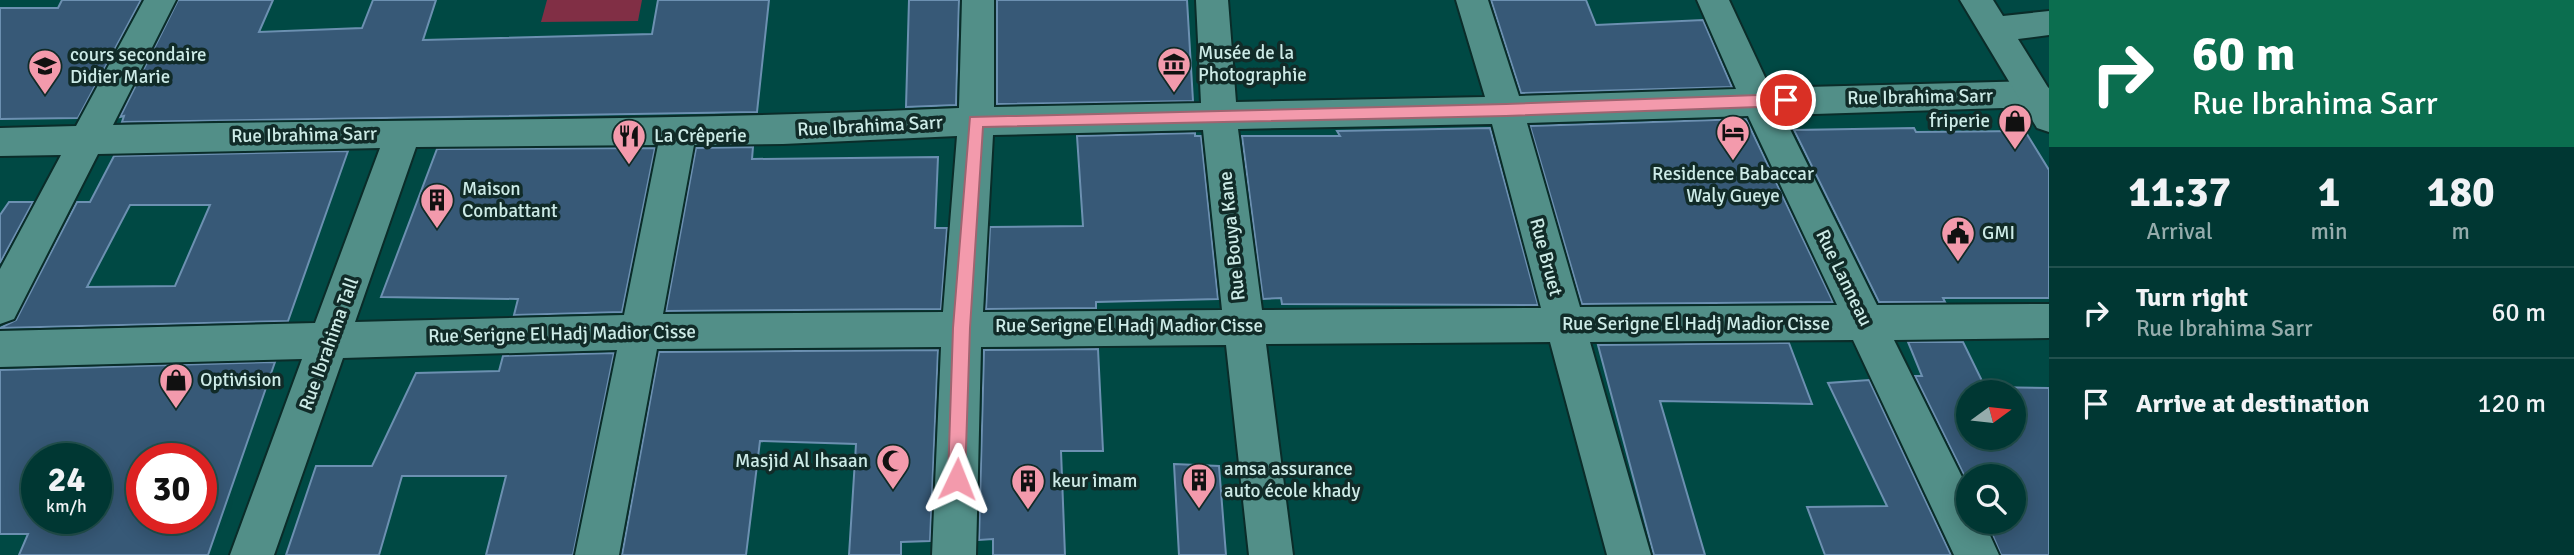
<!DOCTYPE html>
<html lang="en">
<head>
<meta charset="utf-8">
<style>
  body { margin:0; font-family:Signika,sans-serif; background:#0e423f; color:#f1f3f6; height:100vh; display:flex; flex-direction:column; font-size:26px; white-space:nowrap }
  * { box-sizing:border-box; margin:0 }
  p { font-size:23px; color:#95acac }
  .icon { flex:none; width:38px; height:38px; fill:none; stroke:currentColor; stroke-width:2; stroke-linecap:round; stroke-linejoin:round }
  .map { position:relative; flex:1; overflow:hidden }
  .panel { display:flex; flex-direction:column; background:#003733; width:525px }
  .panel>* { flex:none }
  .guide { background:#0b6e4f; color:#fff; overflow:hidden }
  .needle { width:46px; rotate:75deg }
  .tools { position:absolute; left:1956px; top:380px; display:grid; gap:14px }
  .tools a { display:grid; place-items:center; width:70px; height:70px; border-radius:50%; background:#003733; box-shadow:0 4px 18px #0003,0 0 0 2px #22514e; font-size:35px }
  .speed { position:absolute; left:21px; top:443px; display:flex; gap:14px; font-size:35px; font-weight:700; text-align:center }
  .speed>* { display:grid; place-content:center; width:91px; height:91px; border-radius:50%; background:#003733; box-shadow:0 4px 18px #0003,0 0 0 2px #22514e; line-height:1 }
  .speed small { font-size:18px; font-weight:400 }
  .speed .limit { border:10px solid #d22; background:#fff; color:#111 }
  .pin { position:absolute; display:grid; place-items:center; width:60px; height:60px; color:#fff; margin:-30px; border:4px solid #fff; border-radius:50%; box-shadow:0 2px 7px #0007 }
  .me { position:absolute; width:77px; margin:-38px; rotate:2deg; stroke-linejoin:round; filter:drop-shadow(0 0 5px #0008) }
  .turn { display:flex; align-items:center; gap:24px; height:147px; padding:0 28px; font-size:32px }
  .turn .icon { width:91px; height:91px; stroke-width:2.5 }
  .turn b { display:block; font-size:49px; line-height:60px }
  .eta { display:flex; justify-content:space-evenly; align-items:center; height:119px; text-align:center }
  .eta b { font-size:42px; font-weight:800; line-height:49px }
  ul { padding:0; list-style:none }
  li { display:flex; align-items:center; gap:21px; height:91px; padding:0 28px; border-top:2px solid #22514e }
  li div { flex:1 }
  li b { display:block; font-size:26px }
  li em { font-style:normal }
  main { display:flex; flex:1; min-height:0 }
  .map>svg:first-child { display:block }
</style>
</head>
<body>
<main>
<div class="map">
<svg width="2049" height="555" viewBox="0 0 2049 555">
  <rect width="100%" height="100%" fill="#004944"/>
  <!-- green -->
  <path fill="#812f45" d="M547 0H642L638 21 541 22Z"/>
  <!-- building -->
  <path fill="#375977" stroke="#6c90b1" stroke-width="2" fill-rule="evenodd" d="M62 0H141L78 118 0 119V8H58Z
    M178 0H273L259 32 362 28 373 0H436L423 40 652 34 658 0H769L757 112 122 122 124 116 120 117Z
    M909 0H959L956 105 906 107Z
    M997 0H1187L1193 101 997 104Z
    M1491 0H1586L1596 25 1703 20 1732 87 1521 93Z
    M1746 119 1833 302 1582 304 1530 126Z
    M1490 128 1538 305 1282 304 1281 298 1263 299 1242 136H1340L1337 131Z
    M1914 128 1916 132 2025 131 2049 170V298H1943L1945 302H1879L1794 130Z
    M1195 133V136H1201L1218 299 1096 302V308L986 309 990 227 1083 226 1077 136Z
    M753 147 752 159 938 157 935 228H947L941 309 666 311 696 148Z
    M655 148 622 312 514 315 518 299 381 297 437 149Z
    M348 151 288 321 0 328 16 320 77 202H90L114 156ZM130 205H210L175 286 87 287Z
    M9 202H33L0 263V215Z
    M1908 342H1963L1985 387 2049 388V555H2001L1987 522H2014V476H1969V485L1915 376H1922ZM1969 392H2014V438H1969Z
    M1789 343 1812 404 1660 401 1705 555H1654L1598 345Z
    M1098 349 1103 451H1061L1065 555H993V539L979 540 984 350Z
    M938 350 930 541 901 542V555H849L856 444 760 441 746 555H622L659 352Z
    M614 353 573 555H486L506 476H402L379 555H286L316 466H372L416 373 499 371 503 356Z
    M275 362 208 555H19L28 534H0V370ZM37 458H96V518H37ZM142 458H201V518H142Z
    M1869 380 1951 555H1825L1807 507 1887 506 1828 383Z
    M1174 464 1219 466 1226 555H1179Z"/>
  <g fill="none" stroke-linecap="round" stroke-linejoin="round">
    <!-- minor casing -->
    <g stroke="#0a2c29" stroke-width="4">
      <path id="minor" d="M144 0H176L113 125C395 119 677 121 959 108L962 0H994V107L1201 103 1196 0H1228L1236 102 1485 97 1456 0H1488L1519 96 1736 89 1697 0H1729L1770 88 2035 81 2049 88 2047 103 2035 107 1783 115 1877 305 2049 304V338L1894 340 1969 491V522H1984L1999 555H1954L1853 340 1590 342 1651 555H1607L1550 342 1266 344 1293 555H1249L1226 345 981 347 976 555H932L941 347 657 349 619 555H575L617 350 343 358 274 555H230L302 359 0 367V331L315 323 380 148 98 154 14 319 0 324V269L61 155 0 156V128L76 126ZM1748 116 1837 305 1580 307 1527 123ZM1492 124 1541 308 1262 310 1238 129ZM1203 130 1222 310 983 312 993 135ZM957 136 943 312 663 314 694 145 783 144ZM658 145 624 315 355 322 416 147Z"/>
    </g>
    <!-- tertiary casing -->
    <g stroke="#0a2c29" stroke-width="4">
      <path id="tertiary" d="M1960 0H1993L2003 16 2049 11V35L2018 39 2049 89V132L2037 128Z"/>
    </g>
    <!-- minor -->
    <use href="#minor" fill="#528f88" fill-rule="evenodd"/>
    <!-- tertiary -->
    <use href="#tertiary" fill="#528f88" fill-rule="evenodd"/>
  </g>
  <!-- route -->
  <path fill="#f39aac" stroke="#9e6470" stroke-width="2" d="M1786 94 1793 100 1786 106 1506 116 983 127 970 328 965 479 963 485 957 488 950 485 948 479 953 328 970 117 1506 104Z"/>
  <!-- icons -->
  <defs>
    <g id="museum-pin" transform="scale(1.75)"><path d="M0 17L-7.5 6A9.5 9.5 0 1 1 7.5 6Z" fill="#f39aac" stroke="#112b28"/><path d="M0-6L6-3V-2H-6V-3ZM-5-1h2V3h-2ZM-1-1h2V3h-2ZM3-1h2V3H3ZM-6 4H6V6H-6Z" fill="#111"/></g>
    <g id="university-pin" transform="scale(1.75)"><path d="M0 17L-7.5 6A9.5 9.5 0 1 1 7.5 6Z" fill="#f39aac" stroke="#112b28"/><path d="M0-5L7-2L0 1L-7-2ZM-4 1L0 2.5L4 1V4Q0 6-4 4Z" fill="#111"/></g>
    <g id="shop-pin" transform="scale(1.75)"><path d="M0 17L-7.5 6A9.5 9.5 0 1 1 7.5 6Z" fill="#f39aac" stroke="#112b28"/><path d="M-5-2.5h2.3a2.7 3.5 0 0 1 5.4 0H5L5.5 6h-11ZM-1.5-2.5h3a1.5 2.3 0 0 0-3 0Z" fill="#111"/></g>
    <g id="hotel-pin" transform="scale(1.75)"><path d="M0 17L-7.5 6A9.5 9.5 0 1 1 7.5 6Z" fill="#f39aac" stroke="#112b28"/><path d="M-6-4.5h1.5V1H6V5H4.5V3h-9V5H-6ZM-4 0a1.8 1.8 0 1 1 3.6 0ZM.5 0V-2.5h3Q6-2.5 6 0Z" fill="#111"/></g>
    <g id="restaurant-pin" transform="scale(1.75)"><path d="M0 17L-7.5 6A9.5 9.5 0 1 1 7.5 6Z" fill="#f39aac" stroke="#112b28"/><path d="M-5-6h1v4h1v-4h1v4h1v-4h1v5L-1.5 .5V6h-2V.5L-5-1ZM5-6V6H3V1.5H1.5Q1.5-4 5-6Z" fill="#111"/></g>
    <g id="building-pin" transform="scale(1.75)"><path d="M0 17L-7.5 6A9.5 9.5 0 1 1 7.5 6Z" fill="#f39aac" stroke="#112b28"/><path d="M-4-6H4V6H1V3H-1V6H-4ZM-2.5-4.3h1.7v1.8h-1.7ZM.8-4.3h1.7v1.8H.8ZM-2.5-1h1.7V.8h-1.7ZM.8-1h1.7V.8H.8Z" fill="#111"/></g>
    <g id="civic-pin" transform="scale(1.75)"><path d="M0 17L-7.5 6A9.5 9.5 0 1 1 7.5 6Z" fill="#f39aac" stroke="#112b28"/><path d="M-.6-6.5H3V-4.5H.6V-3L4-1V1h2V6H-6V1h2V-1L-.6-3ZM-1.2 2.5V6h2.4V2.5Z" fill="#111"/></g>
    <g id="mosque-pin" transform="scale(1.75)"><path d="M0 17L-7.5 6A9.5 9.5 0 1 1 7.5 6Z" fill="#f39aac" stroke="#112b28"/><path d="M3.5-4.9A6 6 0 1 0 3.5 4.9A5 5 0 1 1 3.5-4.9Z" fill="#111"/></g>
  </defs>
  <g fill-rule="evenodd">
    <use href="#museum-pin" x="1174" y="64"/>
    <use href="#university-pin" x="45" y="66"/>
    <use href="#shop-pin" x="2015" y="121"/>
    <use href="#hotel-pin" x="1733" y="132"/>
    <use href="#restaurant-pin" x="629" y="136"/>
    <use href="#building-pin" x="437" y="200"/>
    <use href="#civic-pin" x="1958" y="233"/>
    <use href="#shop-pin" x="176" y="380"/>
    <use href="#mosque-pin" x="893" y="461"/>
    <use href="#building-pin" x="1199" y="480"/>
    <use href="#building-pin" x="1028" y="481"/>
  </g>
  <g text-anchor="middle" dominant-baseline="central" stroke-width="7" stroke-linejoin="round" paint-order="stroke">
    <!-- poi labels -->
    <g font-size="19" fill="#cdebe7" stroke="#112b28" text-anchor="start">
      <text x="1198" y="53">Musée de la<tspan x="1198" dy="22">Photographie</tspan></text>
      <text x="70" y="55">cours secondaire<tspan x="70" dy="22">Didier Marie</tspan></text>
      <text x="1990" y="121" text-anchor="end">friperie</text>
      <text x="654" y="136">La Crêperie</text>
      <text x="1733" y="174" text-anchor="middle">Residence Babaccar<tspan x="1733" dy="22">Waly Gueye</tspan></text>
      <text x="462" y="189">Maison<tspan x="462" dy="22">Combattant</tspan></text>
      <text x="1982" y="233">GMI</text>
      <text x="200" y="380">Optivision</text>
      <text x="868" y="461" text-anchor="end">Masjid Al Ihsaan</text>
      <text x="1224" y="469">amsa assurance<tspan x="1224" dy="22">auto école khady</tspan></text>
      <text x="1052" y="481">keur imam</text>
    </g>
    <!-- street labels -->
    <g font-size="19" fill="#cdebe7" stroke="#112b28">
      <text transform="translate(1920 97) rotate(-1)">Rue Ibrahima Sarr</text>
      <text transform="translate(870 126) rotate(-3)">Rue Ibrahima Sarr</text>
      <text transform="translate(304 135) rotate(-1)">Rue Ibrahima Sarr</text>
      <text transform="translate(1232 236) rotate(-96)">Rue Bouya Kane</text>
      <text transform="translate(1546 257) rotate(75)">Rue Bruet</text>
      <text transform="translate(1844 278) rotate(64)">Rue Lanneau</text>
      <text x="1696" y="324">Rue Serigne El Hadj Madior Cisse</text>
      <text x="1129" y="326">Rue Serigne El Hadj Madior Cisse</text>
      <text transform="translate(562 334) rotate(-1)">Rue Serigne El Hadj Madior Cisse</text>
      <text transform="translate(329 344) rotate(-70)">Rue Ibrahima Tall</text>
    </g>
  </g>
</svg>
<div class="tools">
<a><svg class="needle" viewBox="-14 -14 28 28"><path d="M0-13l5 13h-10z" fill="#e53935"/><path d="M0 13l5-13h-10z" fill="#95acac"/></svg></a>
<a><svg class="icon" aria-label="search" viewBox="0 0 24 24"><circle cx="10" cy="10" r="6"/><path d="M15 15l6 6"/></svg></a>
</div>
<div class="speed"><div>24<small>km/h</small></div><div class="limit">30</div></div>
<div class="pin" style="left:1786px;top:100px;background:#d93025"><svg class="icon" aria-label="arrive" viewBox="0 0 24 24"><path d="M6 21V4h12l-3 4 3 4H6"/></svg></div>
<svg class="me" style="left:957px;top:479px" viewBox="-20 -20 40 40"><path d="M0-17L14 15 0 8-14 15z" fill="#f39aac" stroke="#fff" stroke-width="4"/></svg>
</div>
<section class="panel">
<div class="guide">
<div class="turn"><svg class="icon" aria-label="right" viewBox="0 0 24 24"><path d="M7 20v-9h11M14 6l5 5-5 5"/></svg><div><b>60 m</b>Rue Ibrahima Sarr</div></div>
</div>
<div class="eta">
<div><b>11:37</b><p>Arrival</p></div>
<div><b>1</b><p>min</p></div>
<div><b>180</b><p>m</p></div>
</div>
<ul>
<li><svg class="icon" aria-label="right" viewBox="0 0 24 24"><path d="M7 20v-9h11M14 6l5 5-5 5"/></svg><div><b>Turn right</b><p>Rue Ibrahima Sarr</p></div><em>60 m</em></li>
<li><svg class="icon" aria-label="arrive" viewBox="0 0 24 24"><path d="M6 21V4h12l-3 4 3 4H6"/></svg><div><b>Arrive at destination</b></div><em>120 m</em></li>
</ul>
</section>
</main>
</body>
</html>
